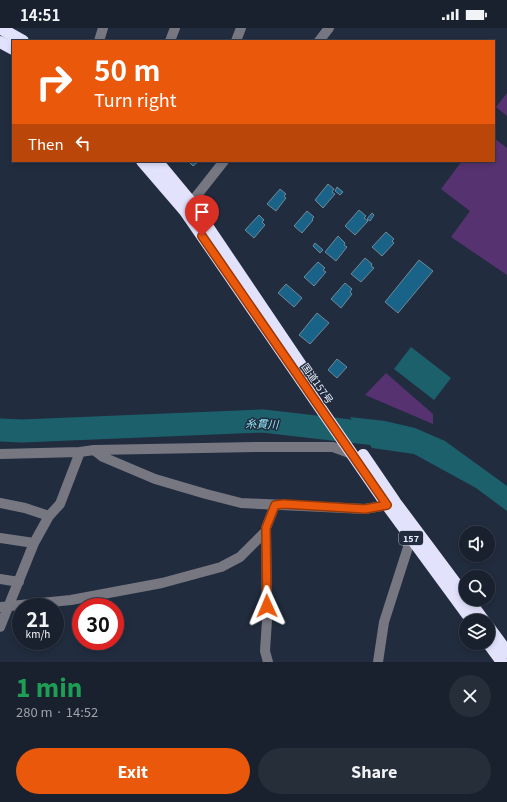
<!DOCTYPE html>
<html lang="en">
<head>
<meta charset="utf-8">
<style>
  body { margin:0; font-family:Georgia,"Noto Sans JP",serif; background:#262e3a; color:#f1f3f6; height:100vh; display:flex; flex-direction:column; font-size:15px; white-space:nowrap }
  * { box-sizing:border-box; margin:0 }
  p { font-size:13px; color:#9fa3aa }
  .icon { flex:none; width:22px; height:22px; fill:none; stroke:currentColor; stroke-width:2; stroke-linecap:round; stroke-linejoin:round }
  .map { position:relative; height:634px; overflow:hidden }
  .sheet { display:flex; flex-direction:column; background:#19212e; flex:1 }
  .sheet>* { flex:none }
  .top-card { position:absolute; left:12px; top:12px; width:483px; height:122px; border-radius:0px; box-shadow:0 2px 6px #0003,0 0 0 1px #373e4a; background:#ea580c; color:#fff; overflow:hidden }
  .tools { position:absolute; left:459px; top:498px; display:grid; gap:8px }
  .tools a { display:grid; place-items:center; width:36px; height:36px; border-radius:50%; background:#19212e; box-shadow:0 2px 6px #0003,0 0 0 1px #373e4a; font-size:20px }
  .speed { position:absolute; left:12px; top:570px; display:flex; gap:8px; font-size:20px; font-weight:700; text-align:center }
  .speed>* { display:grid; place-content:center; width:52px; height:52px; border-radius:50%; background:#19212e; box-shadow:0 2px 6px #0003,0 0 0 1px #373e4a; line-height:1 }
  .speed small { font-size:10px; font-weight:400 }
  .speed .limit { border:6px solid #d22; background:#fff; color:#111 }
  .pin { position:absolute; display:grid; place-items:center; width:34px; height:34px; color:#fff; margin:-41px -17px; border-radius:50% 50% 50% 0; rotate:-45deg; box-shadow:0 0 4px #0007 }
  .pin .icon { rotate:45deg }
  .me { position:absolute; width:44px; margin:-22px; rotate:359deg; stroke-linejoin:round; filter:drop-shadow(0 0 3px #0008) }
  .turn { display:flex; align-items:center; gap:14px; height:84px; padding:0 16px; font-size:18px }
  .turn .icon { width:52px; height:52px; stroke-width:2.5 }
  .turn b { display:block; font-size:28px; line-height:34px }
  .then { display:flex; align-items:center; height:38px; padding:0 16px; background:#0003; gap:8px; font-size:15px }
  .round { display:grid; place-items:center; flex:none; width:42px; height:42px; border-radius:21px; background:#262e3a }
  .head { display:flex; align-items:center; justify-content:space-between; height:68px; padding:0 16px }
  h1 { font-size:24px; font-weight:800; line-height:30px; color:#1e9e55 }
  .cta { display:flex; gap:8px; margin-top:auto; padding:8px 16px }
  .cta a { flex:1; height:46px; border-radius:24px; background:#ea580c; color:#fff; font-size:16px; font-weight:800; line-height:46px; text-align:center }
  .cta a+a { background:#262e3a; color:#f1f3f6 }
  .status { display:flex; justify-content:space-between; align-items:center; height:28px; padding:0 20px; background:#19212e; direction:ltr }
  .status svg { height:11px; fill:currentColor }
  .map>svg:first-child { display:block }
</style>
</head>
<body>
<div class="status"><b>14:51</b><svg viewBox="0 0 49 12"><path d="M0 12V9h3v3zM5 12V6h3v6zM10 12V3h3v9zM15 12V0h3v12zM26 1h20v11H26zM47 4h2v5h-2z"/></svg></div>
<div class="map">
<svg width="507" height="634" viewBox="0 0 507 634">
  <rect width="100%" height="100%" fill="#212c3e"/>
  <!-- green -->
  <path fill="#573270" d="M507 65V88L496 79Z
    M494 110 507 120V247L451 209 470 183 441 161 462 133H494Z
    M386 345 433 386V396L365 367Z"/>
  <!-- water -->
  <path fill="#1c606c" d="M411 319 451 350 434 372 394 341Z
    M350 389 385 393 415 400 445 413 507 458V483L476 460 414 426 372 420Z"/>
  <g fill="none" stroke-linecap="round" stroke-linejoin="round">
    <!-- river -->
    <path stroke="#1c606c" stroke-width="23" d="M0 402 22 403 263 393 393 408"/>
  </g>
  <!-- building -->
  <path fill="#196388" stroke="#718998" d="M188 133H199L193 138Z
    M328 156 334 161 332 164 335 166 323 180 315 172Z
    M337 159 343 164 340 167 335 163Z
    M280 161 286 166 284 168 286 170 276 183 267 176Z
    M359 182 366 188 364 190 368 193 355 207 345 198Z
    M307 183 314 189 312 191 313 192 302 205 294 198Z
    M372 185 374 187 370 193 367 191Z
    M259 187 264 192 262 194 265 197 254 210 245 202Z
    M386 204 394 211 392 213 394 215 382 228 372 219Z
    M338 208 345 215 344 217 347 219 336 233 325 224Z
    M315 215 323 222 320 225 313 218Z
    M365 230 372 236 371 238 374 240 361 254 351 246Z
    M419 232 433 243 398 285 385 274Z
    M318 234 325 240 323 242 326 244 314 258 304 249Z
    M345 255 352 261 350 264 352 266 341 280 331 271Z
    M286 256 302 270 294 279 278 265Z
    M317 285 329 295 310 316 299 307Z
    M337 331 347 339 337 350 328 342Z"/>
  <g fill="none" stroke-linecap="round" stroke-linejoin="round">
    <!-- minor -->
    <path stroke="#777782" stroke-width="10" d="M99 13 103 0
      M170 13 175 0
      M236 13 241 0
      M319 13 329 0
      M187 180 224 133
      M94 422 259 419H333L352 426
      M0 426 80 424
      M0 475 25 480 49 488
      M0 510 34 515
      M0 551 19 554
      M0 579 71 572 162 555 221 539 240 529 266 503
      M0 599 34 515 49 488 60 476 80 424 94 422 103 429 155 451 206 466 241 475 365 481 387 477
      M268 634 265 623 267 592 266 500 275 477
      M378 634 384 594 411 510"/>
    <!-- highway -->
    <path stroke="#e2e2fd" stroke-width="12" d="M0 0 23 13
      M0 14 13 21
      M142 133 185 183 387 477 472 593
      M157 133 191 174 307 346
      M363 427 395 474 466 569
      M468 571 484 593
      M488 598 507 624
      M488 615 502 634"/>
  </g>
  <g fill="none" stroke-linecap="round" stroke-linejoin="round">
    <!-- route casing -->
    <g stroke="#983908" stroke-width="10">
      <path id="route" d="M202 208 387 477 365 481 284 476 275 477 266 500 267 578"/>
    </g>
    <!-- route -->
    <use href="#route" stroke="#ea580c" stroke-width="7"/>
  </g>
  <g text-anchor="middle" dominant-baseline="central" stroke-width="3" stroke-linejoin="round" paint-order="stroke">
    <!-- shield labels -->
    <rect fill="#212c3e" stroke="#aeb7c4" stroke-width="1" x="399" y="503" width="24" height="14" rx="3"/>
    <g font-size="9" font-weight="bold" fill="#eaf2fe">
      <text x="411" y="510">157</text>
    </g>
    <!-- street labels -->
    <g font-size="10" fill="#eaf2fe" stroke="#212c3e">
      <text transform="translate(318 355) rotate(55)">国道157号</text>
    </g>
    <!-- water labels -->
    <g font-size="11" font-style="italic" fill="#90e6f7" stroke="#212c3e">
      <text transform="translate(262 395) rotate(2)">糸貫川</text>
    </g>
  </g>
</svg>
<div class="tools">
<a><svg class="icon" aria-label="sound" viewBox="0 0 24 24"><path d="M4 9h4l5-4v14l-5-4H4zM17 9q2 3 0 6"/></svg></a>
<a><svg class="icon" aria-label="search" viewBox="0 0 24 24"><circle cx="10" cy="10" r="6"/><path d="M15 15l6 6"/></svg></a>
<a><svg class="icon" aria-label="layers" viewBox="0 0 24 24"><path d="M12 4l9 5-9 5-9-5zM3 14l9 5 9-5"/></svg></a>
</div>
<div class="speed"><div>21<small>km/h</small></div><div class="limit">30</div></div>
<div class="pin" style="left:202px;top:208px;background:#d93025"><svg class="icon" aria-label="arrive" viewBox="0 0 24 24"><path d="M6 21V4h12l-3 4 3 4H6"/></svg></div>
<svg class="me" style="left:267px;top:578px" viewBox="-20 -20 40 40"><path d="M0-17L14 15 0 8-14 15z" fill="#ea580c" stroke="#fff" stroke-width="4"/></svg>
<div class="top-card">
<div class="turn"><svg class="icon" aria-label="right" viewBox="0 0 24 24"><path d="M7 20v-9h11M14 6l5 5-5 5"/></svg><div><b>50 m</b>Turn right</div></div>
<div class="then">Then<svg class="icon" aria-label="left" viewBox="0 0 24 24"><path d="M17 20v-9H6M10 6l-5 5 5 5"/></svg></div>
</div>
</div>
<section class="sheet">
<div class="head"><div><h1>1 min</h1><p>280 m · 14:52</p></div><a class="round"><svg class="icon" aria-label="close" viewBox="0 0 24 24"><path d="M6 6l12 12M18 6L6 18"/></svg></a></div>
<div class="cta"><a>Exit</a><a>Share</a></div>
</section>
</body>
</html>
